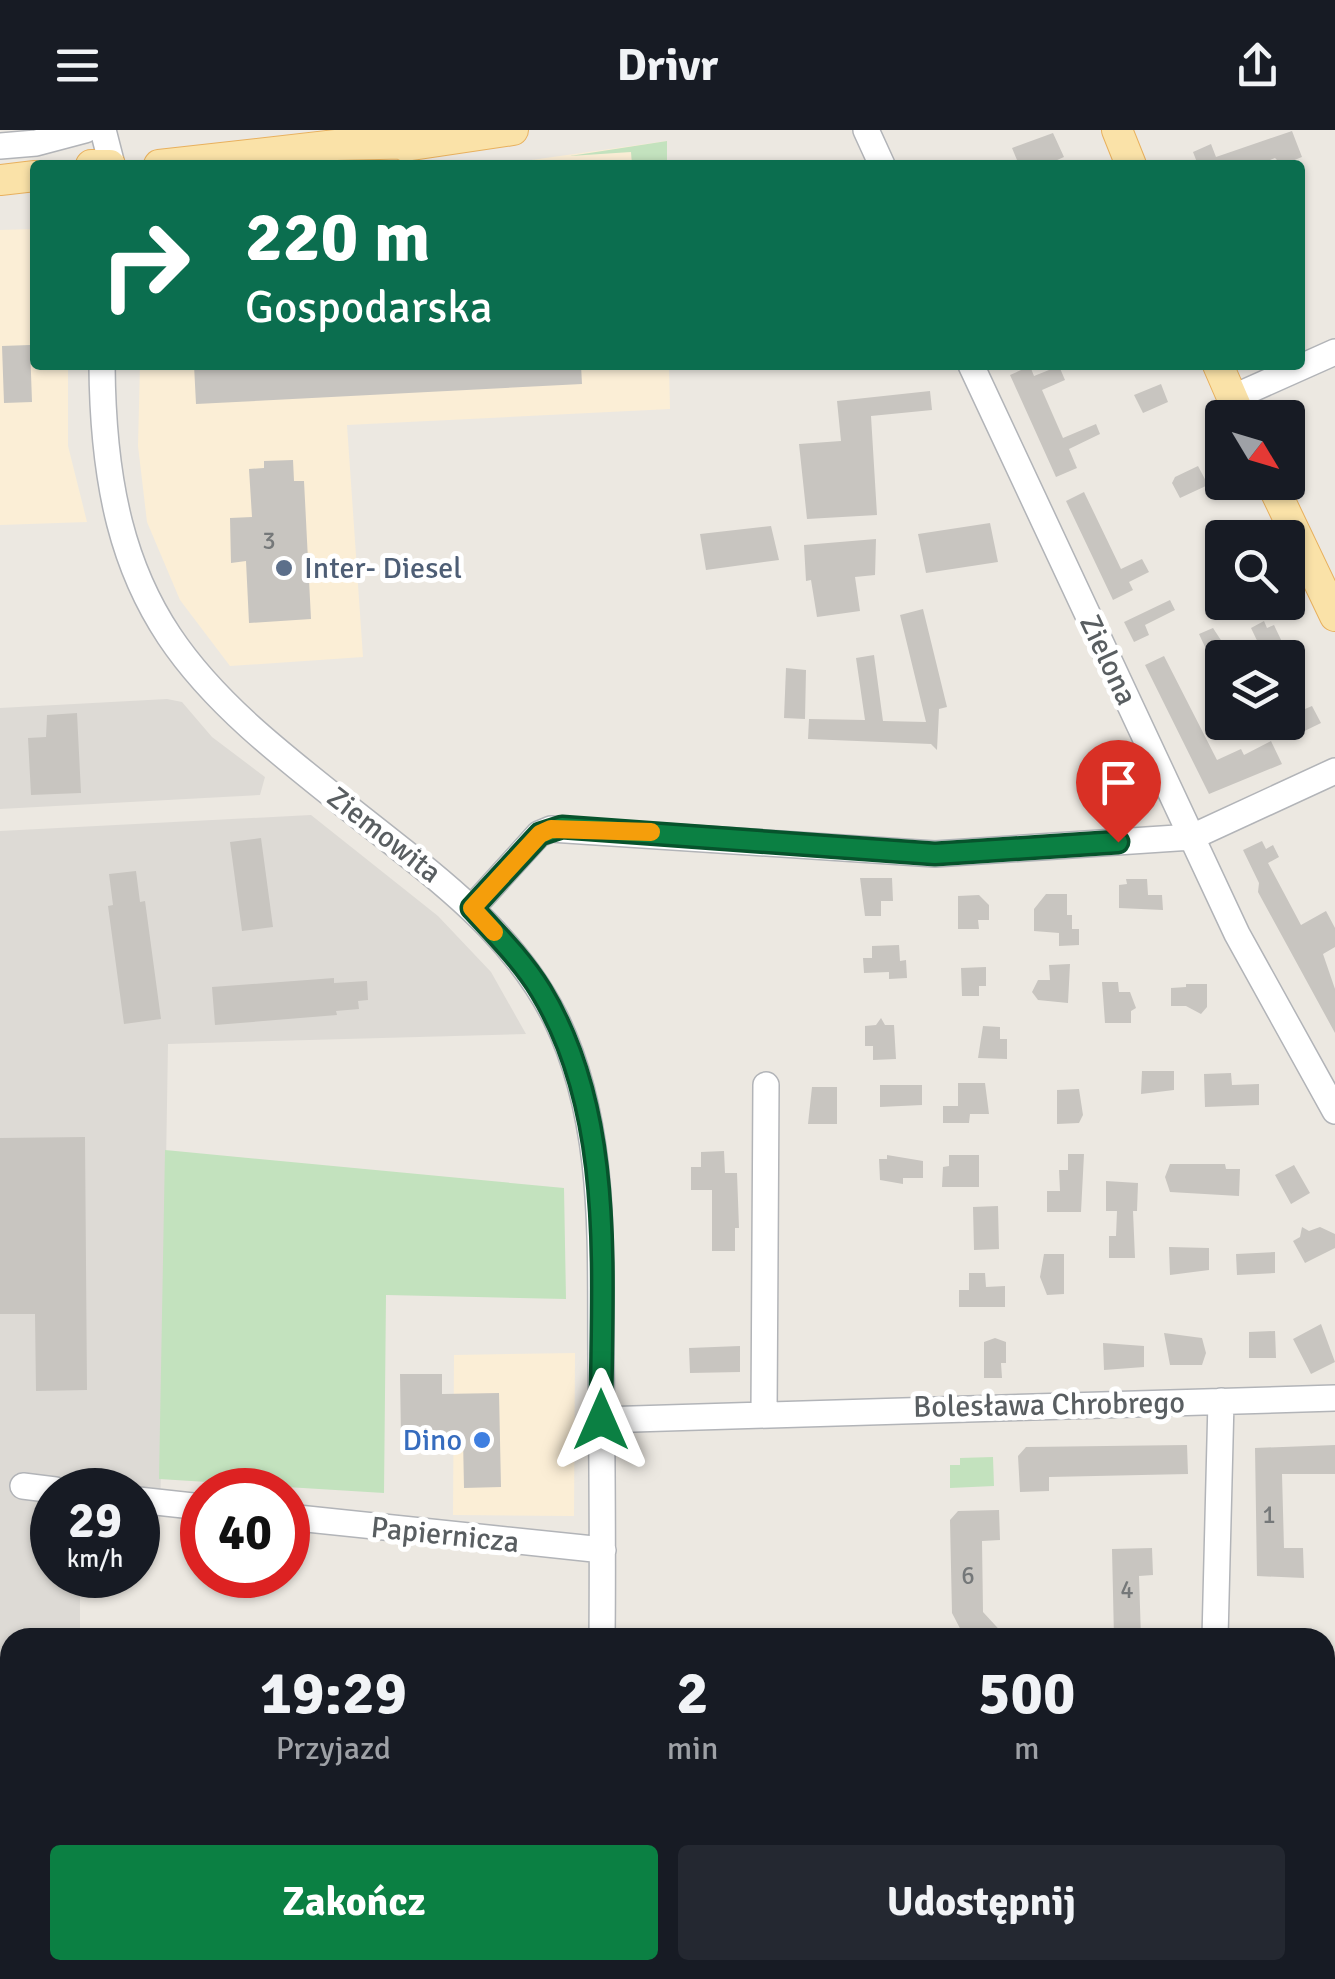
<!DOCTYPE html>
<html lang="pl">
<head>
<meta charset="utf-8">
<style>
  body { margin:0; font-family:Signika,sans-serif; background:#242831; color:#f1f3f6; height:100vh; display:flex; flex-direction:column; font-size:38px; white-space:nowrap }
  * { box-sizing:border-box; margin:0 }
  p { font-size:32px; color:#9ea1a6 }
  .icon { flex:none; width:55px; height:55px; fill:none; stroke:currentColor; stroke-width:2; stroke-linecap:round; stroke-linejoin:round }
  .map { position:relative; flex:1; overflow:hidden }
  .drawer { position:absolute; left:0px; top:1498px; width:1335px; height:352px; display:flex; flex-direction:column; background:#171b24; border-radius:30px 30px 0 0; box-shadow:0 2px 8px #0004 }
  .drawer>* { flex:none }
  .top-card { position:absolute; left:30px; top:30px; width:1275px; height:210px; border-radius:10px; box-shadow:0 2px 8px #0004; background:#0b6e4f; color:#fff; overflow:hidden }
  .needle { width:65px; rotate:128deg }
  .controls { position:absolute; left:1205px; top:270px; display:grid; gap:20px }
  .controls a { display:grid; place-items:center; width:100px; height:100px; border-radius:10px; background:#171b24; box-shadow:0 2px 8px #0004; font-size:50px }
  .speed { position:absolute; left:30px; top:1338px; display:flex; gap:20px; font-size:50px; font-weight:700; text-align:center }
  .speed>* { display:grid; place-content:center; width:130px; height:130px; border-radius:50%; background:#171b24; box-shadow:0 2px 8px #0004; line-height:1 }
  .speed small { font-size:25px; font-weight:400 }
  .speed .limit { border:15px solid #d22; background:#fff; color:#111 }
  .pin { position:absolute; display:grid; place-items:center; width:85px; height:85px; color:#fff; margin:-102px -42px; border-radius:50% 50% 50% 0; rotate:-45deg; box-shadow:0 0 10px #0007 }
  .pin .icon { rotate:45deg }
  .me { position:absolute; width:110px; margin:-55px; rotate:0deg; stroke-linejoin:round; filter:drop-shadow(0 0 8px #0008) }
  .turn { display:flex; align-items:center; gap:35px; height:210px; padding:0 50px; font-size:45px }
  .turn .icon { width:130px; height:130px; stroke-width:2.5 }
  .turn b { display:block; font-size:70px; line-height:85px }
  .eta { display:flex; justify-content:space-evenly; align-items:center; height:170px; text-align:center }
  .eta b { font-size:60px; font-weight:800; line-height:70px }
  .action { display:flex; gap:20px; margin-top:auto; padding:20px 50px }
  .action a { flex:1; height:115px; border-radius:10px; background:#0b8043; color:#fff; font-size:40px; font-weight:800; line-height:115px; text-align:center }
  .action a+a { background:#242831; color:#f1f3f6 }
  header { display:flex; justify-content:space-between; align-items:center; height:130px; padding:0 50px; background:#171b24; font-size:45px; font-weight:800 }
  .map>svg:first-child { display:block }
</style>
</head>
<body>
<header><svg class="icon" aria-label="menu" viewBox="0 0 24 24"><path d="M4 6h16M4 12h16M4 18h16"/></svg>Drivr<svg class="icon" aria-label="share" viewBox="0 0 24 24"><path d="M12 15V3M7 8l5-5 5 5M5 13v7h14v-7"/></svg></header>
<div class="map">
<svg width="1335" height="1849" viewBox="0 0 1335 1849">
  <rect width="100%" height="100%" fill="#ece8e1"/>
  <!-- commercial -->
  <path fill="#fbeed6" d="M667 11V35H496L517 32Z
    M35 99V235H68V316L87 392 0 395V100Z
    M140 235H669L670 279 347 295 363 527 230 536 180 470 147 392 138 316Z
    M575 1223 574 1386 453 1385 454 1225Z"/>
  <!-- industrial -->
  <path fill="#dddad5" d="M167 569 182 572 212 607 265 647 260 665 0 679V578Z
    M311 685 438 786 491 842 526 904 168 914 160 1395 138 1393V1360H52V1445H80V1507L10 1508V1840H83V1849H0V701Z"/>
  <!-- green -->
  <path fill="#c3e2be" d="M667 11V35H632L631 22 570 26Z
    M165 1020 564 1058 566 1169 386 1165 384 1363 159 1349Z
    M993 1327 994 1356 950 1358V1335H960V1328Z
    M1064 1840H1180V1849H1064Z"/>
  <!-- building -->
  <path fill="#c8c5c0" d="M1292 1 1302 27 1282 35 1275 28 1258 35H1198L1193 22 1211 14 1216 27Z
    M1053 3 1064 27 1046 35H1019L1012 18Z
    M30 215 32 272 4 273 2 216Z
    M194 235H581L582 254 196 274Z
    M1030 236 1034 246 1059 236 1065 250 1042 260 1063 308 1096 294 1100 304 1069 319 1077 338 1056 347 1010 245Z
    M1161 254 1168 272 1143 283 1134 265Z
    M930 261 932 280 871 286 877 385 807 389 799 314 841 311 837 271Z
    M293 330 294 351H304L311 489 249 493 246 431 231 433 230 388 252 387 249 339 264 338V331Z
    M1198 336 1208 355 1180 368 1172 353 1175 347Z
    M1084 362 1121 439 1142 429 1149 442 1129 452 1133 460 1113 470 1066 371Z
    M990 393 998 432 926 443 918 404Z
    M771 396 779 430 706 440 700 404Z
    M876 409 875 445 855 447 860 481 817 487 811 450 806 451 804 415Z
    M1170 470 1175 480 1145 495 1149 505 1134 512 1124 492Z
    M923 479 947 577 939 579 937 620 931 614 808 609 809 589 865 590 856 528 874 525 883 591 926 592 900 485Z
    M1264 491 1267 498 1274 495 1283 514 1263 523 1251 498Z
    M1213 498 1230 524 1212 532 1199 504Z
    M1164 526 1217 630 1241 619 1244 625 1271 611 1282 634 1209 664 1145 535Z
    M786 538 806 540 805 589 784 588Z
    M1288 543 1305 579 1312 576 1321 593 1288 609Z
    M77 583 81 663 31 665 28 608 46 607 47 585Z
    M261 708 273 797 242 801 230 712Z
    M1262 711 1266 719 1273 715 1279 727 1268 733 1301 795 1326 781 1335 798V817L1323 824 1335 859V903L1258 762 1259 753 1243 720Z
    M136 741 140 772 145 771 161 889 124 894 108 776 113 775 109 744Z
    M860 748H892L893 771H881V786H865Z
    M1126 749H1147L1148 765H1162L1163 780 1119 778V755L1127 754Z
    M1046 764H1067V785H1072V799H1079V815L1059 816V803L1034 801V779Z
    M979 765 989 775V790H978L979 799H958V766Z
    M899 815 900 831 906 830 907 848 889 849V842L864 843 863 828H872V816Z
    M1070 834 1068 873 1038 870 1032 862 1038 850H1050L1049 835Z
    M986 837V856H979V866H962L961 838Z
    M334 848V853L367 851 368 870 358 871 359 879 336 881 337 885 215 895 212 857Z
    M1102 852H1118L1119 862H1130L1136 878 1131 881V893H1105Z
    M1186 854H1207V877L1201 884 1186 876H1171V858L1186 857Z
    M881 888 885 895H894L896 929 873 930V916H865V896L876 895Z
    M983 896 1000 897V909H1007V929L978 928Z
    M1142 941H1174V960L1141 964Z
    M1231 943 1232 955 1259 954V975L1205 977 1204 944Z
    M958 953H985L989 984H970L969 993H943V976H958Z
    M880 955H922V975L880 977Z
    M812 957H837V994H808Z
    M1079 959 1083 985 1079 993 1057 994V960Z
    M85 1007 87 1260 36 1261 35 1184H0V1008Z
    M724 1021 725 1043H737L739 1098H735V1121H712V1060H691V1037H701V1022Z
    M1068 1024H1084L1081 1082H1047V1061H1060L1059 1040H1068Z
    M887 1025 923 1031V1048H903V1054L880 1050 879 1029H887Z
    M949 1025H979V1057H942L943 1037 949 1036Z
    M1170 1034H1225L1226 1039H1240L1239 1066 1170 1062 1165 1047Z
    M1294 1035 1310 1063 1291 1074 1275 1045Z
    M1106 1051 1138 1053 1137 1081H1133L1135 1128H1109V1106H1116L1117 1081H1106Z
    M998 1076 999 1119 974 1120 973 1077Z
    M1302 1097 1309 1101 1320 1097 1335 1104V1118L1305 1133 1293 1111 1300 1107Z
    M1169 1117 1209 1118V1140L1170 1145Z
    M1275 1122V1143L1237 1145 1236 1124Z
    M1044 1124H1064V1164L1047 1165 1040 1147Z
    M969 1143H985L986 1157 1005 1156V1177H959V1160H969Z
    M1321 1194 1335 1232 1311 1244 1293 1209Z
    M1275 1201 1276 1228H1249V1202Z
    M1164 1203 1202 1208 1206 1223 1202 1235H1170Z
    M995 1208 1006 1212V1233H1001L1002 1248H984V1212Z
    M1103 1213 1144 1216V1237L1104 1240Z
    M740 1216V1242L690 1243 689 1218Z
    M400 1244H442V1264L499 1263 501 1357 464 1358 463 1308H401Z
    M1187 1315 1188 1344 1049 1347V1361L1020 1362 1018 1326 1026 1317Z
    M1335 1315V1344H1282L1284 1418H1303L1304 1448 1257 1446 1255 1318Z
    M999 1380 1000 1410 982 1411 983 1482 1007 1508H965L952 1483 950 1390 958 1381Z
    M1152 1418 1153 1445 1139 1446 1141 1508H1114L1112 1419Z"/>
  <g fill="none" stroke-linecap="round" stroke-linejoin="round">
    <!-- minor casing -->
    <g stroke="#b2b4b8" stroke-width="28">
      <path id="minor" d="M103 0 112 35
        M866 0 882 35
        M0 16 36 13 85 0
        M102 235C104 506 208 566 403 721 463 768 520 818 555 887 607 993 600 1113 601 1228 602 1321 603 1414 602 1508
        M971 235 1237 804 1335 981
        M1232 268 1335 222
        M472 778 539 704 551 699 935 724 1192 707 1335 641
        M764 1284 766 955
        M601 1290 1335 1268
        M23 1356 55 1360
        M138 1370 202 1377
        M288 1387 603 1420
        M1215 1508 1221 1271
        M558 1849 561 1840
        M1205 1849V1840"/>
    </g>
    <!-- major casing -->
    <g stroke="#e8b05d" stroke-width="32">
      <path id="major" d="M1117 0 1131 35
        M405 16 513 0
        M91 35H110
        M159 35 336 15 423 13
        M0 50 35 46
        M1218 235 1241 288
        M1271 352 1335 486"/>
    </g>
    <!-- minor -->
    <use href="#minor" stroke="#fff" stroke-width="25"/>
    <!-- major -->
    <use href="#major" stroke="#fae2a8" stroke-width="30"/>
  </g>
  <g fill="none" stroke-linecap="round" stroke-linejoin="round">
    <!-- route casing -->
    <g stroke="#07532c" stroke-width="25">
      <path id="route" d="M601 1290C601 1148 617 987 541 861 522 830 496 804 472 778L540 704 562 697 935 724 1118 712"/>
    </g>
    <!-- route -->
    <use href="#route" stroke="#0b8043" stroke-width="18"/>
    <!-- slow -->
    <path stroke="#f59e0b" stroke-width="18" d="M494 802 472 778 540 704 551 699 651 702"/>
  </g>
  <!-- markers -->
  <circle fill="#5c6f8a" stroke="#fff" stroke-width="4" cx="284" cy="438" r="10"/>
  <circle fill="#3f7fe0" stroke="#fff" stroke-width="4" cx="482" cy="1310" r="10"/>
  <g text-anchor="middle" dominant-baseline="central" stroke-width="10" stroke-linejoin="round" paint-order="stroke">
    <!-- number labels -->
    <g font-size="25" fill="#757879">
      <text x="269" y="410">3</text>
      <text x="1269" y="1384">1</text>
      <text x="968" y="1445">6</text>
      <text x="1127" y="1459">4</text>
    </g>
    <!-- service labels -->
    <g font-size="30" fill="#4e5e75" stroke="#fff" text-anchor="start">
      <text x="304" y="438">Inter- Diesel</text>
    </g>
    <!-- street labels -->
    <g font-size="30" fill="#595e61" stroke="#fff">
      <text transform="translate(1108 530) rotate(65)">Zielona</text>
      <text transform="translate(384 705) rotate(38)">Ziemowita</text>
      <text transform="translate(1049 1275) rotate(-1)">Bolesława Chrobrego</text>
      <text transform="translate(445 1405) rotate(6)">Papiernicza</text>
    </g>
    <!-- shop labels -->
    <g font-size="30" fill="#366cbe" stroke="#fff" text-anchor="end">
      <text x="462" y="1310">Dino</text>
    </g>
  </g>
</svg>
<div class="controls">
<a><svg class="needle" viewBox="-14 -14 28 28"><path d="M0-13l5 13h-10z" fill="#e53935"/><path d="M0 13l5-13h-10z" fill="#9ea1a6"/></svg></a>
<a><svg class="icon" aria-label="search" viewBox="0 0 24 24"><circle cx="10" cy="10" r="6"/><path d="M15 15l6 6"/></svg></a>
<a><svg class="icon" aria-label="layers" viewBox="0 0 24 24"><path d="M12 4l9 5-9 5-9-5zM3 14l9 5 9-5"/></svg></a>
</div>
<div class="speed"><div>29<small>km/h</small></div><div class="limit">40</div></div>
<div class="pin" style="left:1118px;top:712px;background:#d93025"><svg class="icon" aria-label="arrive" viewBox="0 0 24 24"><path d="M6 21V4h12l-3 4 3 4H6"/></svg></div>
<svg class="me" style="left:601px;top:1290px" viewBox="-20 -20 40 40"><path d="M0-17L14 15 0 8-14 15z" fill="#0b8043" stroke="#fff" stroke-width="4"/></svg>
<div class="top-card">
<div class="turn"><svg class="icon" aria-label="right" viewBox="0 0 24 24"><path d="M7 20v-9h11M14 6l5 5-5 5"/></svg><div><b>220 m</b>Gospodarska</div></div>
</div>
<section class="drawer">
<div class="eta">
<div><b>19:29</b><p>Przyjazd</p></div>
<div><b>2</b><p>min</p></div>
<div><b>500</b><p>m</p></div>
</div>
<div class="action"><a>Zakończ</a><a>Udostępnij</a></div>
</section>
</div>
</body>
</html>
